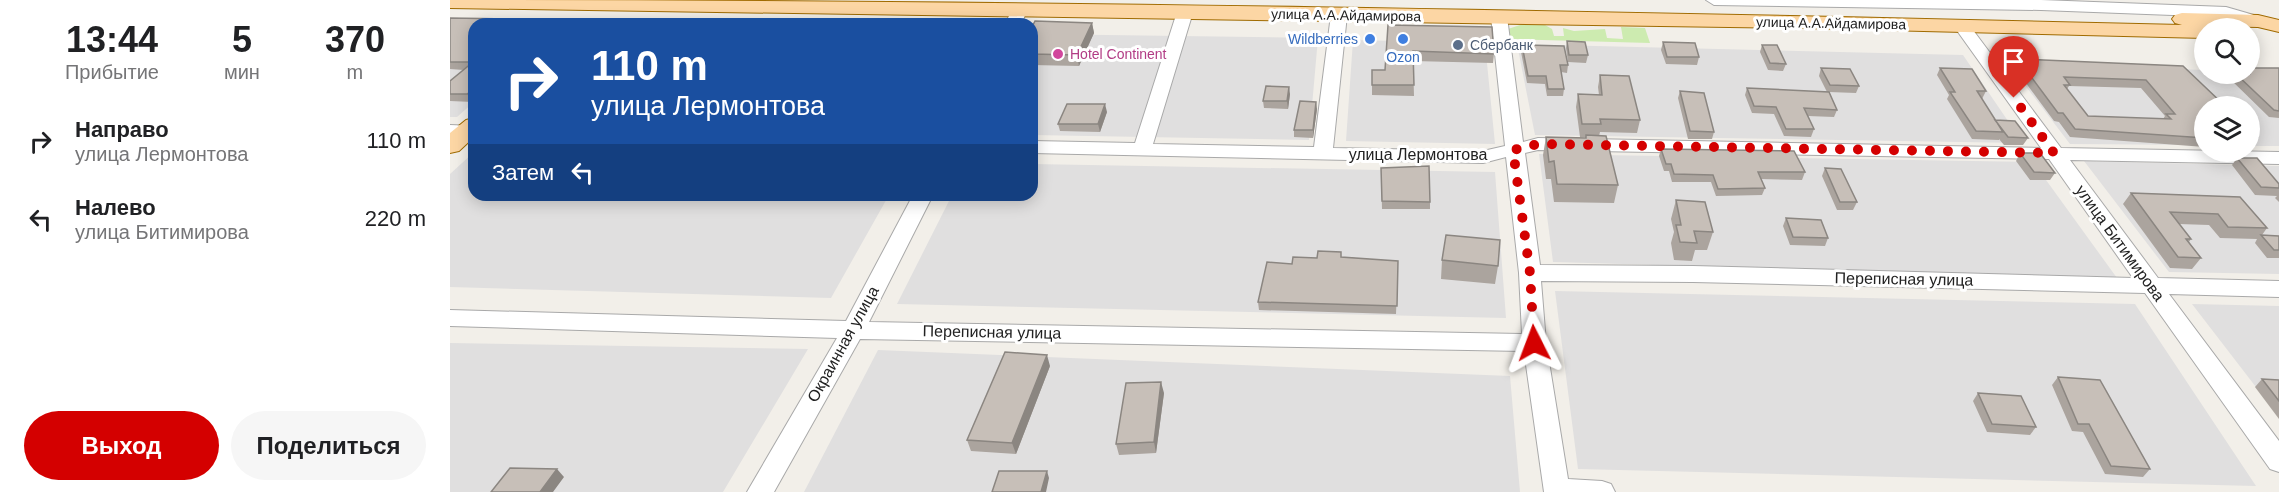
<!DOCTYPE html>
<html lang="ru">
<head>
<meta charset="utf-8">
<style>
  body { margin:0; font-family:Arial,sans-serif; background:#f6f6f6; color:#202124; height:100vh; display:flex; flex-direction:column; font-size:22px; white-space:nowrap }
  * { box-sizing:border-box; margin:0 }
  p { font-size:20px; color:#757577 }
  .icon { flex:none; width:33px; height:33px; fill:none; stroke:currentColor; stroke-width:2; stroke-linecap:round; stroke-linejoin:round }
  .map { position:relative; flex:1; overflow:hidden }
  .side { display:flex; flex-direction:column; background:#fff; width:450px }
  .side>* { flex:none }
  .top-card { position:absolute; left:18px; top:18px; width:570px; height:183px; border-radius:18px; box-shadow:0 3px 15px #0003; background:#1a4fa0; color:#fff; overflow:hidden }
  .fabs { position:absolute; left:1744px; top:18px; display:grid; gap:12px }
  .fabs a { display:grid; place-items:center; width:66px; height:66px; border-radius:50%; background:#fff; box-shadow:0 3px 15px #0003; font-size:30px }
  .pin { position:absolute; display:grid; place-items:center; width:51px; height:51px; color:#fff; margin:-62px -26px; border-radius:50% 50% 50% 0; rotate:-45deg; box-shadow:0 0 6px #0007 }
  .pin .icon { rotate:45deg }
  .me { position:absolute; width:66px; margin:-33px; rotate:357deg; stroke-linejoin:round; filter:drop-shadow(0 0 4px #0008) }
  .turn { display:flex; align-items:center; gap:21px; height:126px; padding:0 24px; font-size:27px }
  .turn .icon { width:78px; height:78px; stroke-width:2.5 }
  .turn b { display:block; font-size:42px; line-height:51px }
  .then { display:flex; align-items:center; height:57px; padding:0 24px; background:#0003; gap:12px; font-size:22px }
  .eta { display:flex; justify-content:space-evenly; align-items:center; height:102px; text-align:center }
  .eta b { font-size:36px; font-weight:800; line-height:42px }
  .action { display:flex; gap:12px; margin-top:auto; padding:12px 24px }
  .action a { flex:1; height:69px; border-radius:36px; background:#d40000; color:#fff; font-size:24px; font-weight:800; line-height:69px; text-align:center }
  .action a+a { background:#f6f6f6; color:#202124 }
  ul { padding:0; list-style:none }
  li { display:flex; align-items:center; gap:18px; height:78px; padding:0 24px }
  li div { flex:1 }
  li b { display:block; font-size:22px }
  li em { font-style:normal }
  main { display:flex; flex:1; min-height:0 }
  .map>svg:first-child { display:block }
</style>
</head>
<body>
<main>
<section class="side">
<div class="eta">
<div><b>13:44</b><p>Прибытие</p></div>
<div><b>5</b><p>мин</p></div>
<div><b>370</b><p>m</p></div>
</div>
<ul>
<li><svg class="icon" aria-label="right" viewBox="0 0 24 24"><path d="M7 20v-9h11M14 6l5 5-5 5"/></svg><div><b>Направо</b><p>улица Лермонтова</p></div><em>110 m</em></li>
<li><svg class="icon" aria-label="left" viewBox="0 0 24 24"><path d="M17 20v-9H6M10 6l-5 5 5 5"/></svg><div><b>Налево</b><p>улица Битимирова</p></div><em>220 m</em></li>
</ul>
<div class="action"><a>Выход</a><a>Поделиться</a></div>
</section>
<div class="map">
<svg width="1829" height="492" viewBox="0 0 1829 492">
  <rect width="100%" height="100%" fill="#f2efe9"/>
  <!-- residential -->
  <path fill="#e0dfdf" d="M0 25H24V102L7 117H0Z
    M583 34 868 38 859 140 582 135Z
    M903 40 1035 43 1045 144 896 141Z
    M1067 44 1513 55 1573 143 1085 135Z
    M1558 63 1755 70V74L1829 73V146H1800V106H1755V145L1620 144Z
    M24 152V195H439L381 298 0 287V174Z
    M1089 154 1583 162 1667 278 1103 262Z
    M1634 161 1829 166V274L1719 272Z
    M582 164 1045 172 1056 318 447 304 502 195H582Z
    M1105 291 1685 304 1806 486 1128 469Z
    M1742 304 1829 306V417Z
    M0 343 358 349 273 492H0Z
    M428 350 1060 376 1070 492H354Z"/>
  <!-- grass -->
  <path fill="#cdebb0" d="M1073 24 1095 25 1102 29 1104 36H1114L1113 28 1124 31 1155 29 1157 38 1173 39 1171 27 1195 28 1200 43 1059 39 1058 29Z"/>
  <g fill="none" stroke-linecap="round" stroke-linejoin="round">
    <!-- minor casing -->
    <g stroke="#a9a9a9" stroke-width="2">
      <path id="minor" d="M1256 0H1591L1776 7 1814 18 1816 21 1808 26 1775 17 1591 10 1264 5Z
        M570 4 578 9 571 24H555L564 6Z
        M735 7 743 12 703 144 864 147 881 15 889 10 897 15 883 148 1033 151 1055 146 1041 17 1049 12 1057 17 1073 142 1088 138 1591 148 1503 25 1511 20 1517 22 1611 148 1829 152V164L1620 160 1708 278 1829 281V297L1719 294 1829 441V472L1820 469 1695 293 1243 282 1091 281 1096 343 1118 479 1152 481 1161 484 1165 492H1094L1074 351 410 339 324 492H297L387 338 0 326V310L396 321 463 195H483L419 322 1072 334 1069 273 1056 157 1033 163 582 153V141L685 143 727 12ZM1088 150 1599 159 1683 278 1243 266 1090 265 1075 153Z
        M0 125 24 126V138L0 137Z"/>
    </g>
    <!-- major casing -->
    <g stroke="#a06b00" stroke-width="2">
      <path id="major" d="M0 0C577 0 1155 11 1732 25L1725 23 1722 19 1725 15 1732 13 1808 15 1829 20V32L1808 27 1755 26 1763 28H1755V38L1353 28 0 8Z
        M24 118V137L9 151 0 153V133L16 120Z"/>
    </g>
    <!-- minor -->
    <use href="#minor" fill="#fff" fill-rule="evenodd"/>
    <!-- major -->
    <use href="#major" fill="#fcd6a4" fill-rule="evenodd"/>
  </g>
  <!-- wall -->
  <path fill="#aba49e" fill-rule="evenodd" d="M0 18 24 24V101L23 102 0 101V81L14 70 0 69Z
    M642 23 644 33 629 66 582 65V27Z
    M938 25 1044 54 1043 63 963 61 964 96 922 95V70H935Z
    M1117 41 1138 55 1136 63 1118 62 1116 48Z
    M1213 42 1249 57 1247 65 1216 64 1211 50Z
    M1072 45 1118 65 1117 73 1111 72 1114 89 1113 96H1097L1095 84 1077 83 1071 52Z
    M1312 45 1336 64 1333 71 1318 70 1310 52Z
    M1568 59 1733 66 1755 106V147L1620 137 1609 122 1604 121 1564 67ZM1619 86 1691 88 1715 116 1713 119 1638 116 1617 89Z
    M1371 68 1409 86 1406 93 1379 92 1387 110 1384 117 1358 116 1364 129 1361 137 1334 136 1324 114 1302 113 1295 95 1297 88 1377 92 1369 76Z
    M1490 68 1536 91 1532 99 1545 120 1578 138 1573 145H1554L1549 139V140L1522 139 1497 99 1499 95 1487 75Z
    M1829 68V118L1819 117 1778 77 1780 74H1800Z
    M1150 75 1190 120 1187 133 1150 132 1149 136 1168 185 1164 203 1104 202 1101 179H1096L1093 155 1096 137 1135 138V137H1130L1126 107 1128 94 1149 95 1148 87Z
    M1230 91 1264 132 1262 139H1238L1228 98Z
    M840 94 838 109 814 108 813 101Z
    M867 109 863 138 844 137V130Z
    M657 112 650 132 610 131 608 124Z
    M1800 130 1807 137 1801 145H1800Z
    M1211 149 1355 172 1352 180 1311 179 1315 188 1312 195 1266 196 1261 182H1222L1219 171H1214L1209 156Z
    M1570 153 1605 173 1600 180H1580L1566 161Z
    M1787 158 1829 184V202L1825 198 1827 196 1805 195 1782 165Z
    M931 168 980 202V209H932Z
    M1375 168 1407 202 1403 210H1387L1372 176Z
    M1681 193 1790 197 1817 228 1812 235 1829 236V258H1817L1805 243 1807 239 1770 238 1759 225 1729 224 1741 239 1739 242 1751 258 1742 269 1720 268 1673 204Z
    M1226 200 1263 232 1257 250H1245L1242 261 1224 260 1221 243 1224 232 1221 219Z
    M1336 218 1378 238 1375 246 1340 245 1333 226Z
    M892 257 948 261 946 314 809 310 808 302 842 264 867 258Z
    M992 260 1048 266 1045 284 991 279Z
    M600 366 566 454 521 451 517 440Z
    M1608 377 1700 469 1693 477 1655 474 1633 432 1622 431 1602 385Z
    M1812 379 1829 380V419L1805 387Z
    M714 393 706 453 669 455 666 444Z
    M1528 393 1586 427 1580 435 1537 432 1523 401Z"/>
  <!-- shaded-wall -->
  <path fill="#8b8681" d="M107 20 109 24H102Z
    M642 23 644 33 629 66 627 55Z
    M839 87 840 94 838 109 837 101Z
    M24 89V101L23 102 17 94Z
    M866 102 867 109 863 138V130Z
    M655 104 657 112 650 132 648 124Z
    M597 355 600 366 566 454 562 443Z
    M711 382 714 393 706 453 704 442Z
    M107 469 114 477 103 492H90Z
    M597 471 599 478 596 492H591Z"/>
  <!-- building -->
  <path fill="#c7bfb8" stroke="#8b8681" stroke-width="1.5" fill-rule="evenodd" d="M0 18 107 20 102 24H24V89L17 94H0V81L23 62H0Z
    M585 21 642 23 627 55 582 54V27Z
    M938 25 1042 27 1044 54 963 51 964 85H922V70H935Z
    M1117 41 1135 42 1138 55H1119Z
    M1213 42 1245 43 1249 57H1217Z
    M1072 45 1114 46 1118 65H1110L1114 89H1098L1096 76H1078Z
    M1312 45H1327L1336 64 1320 63Z
    M1568 59 1733 66 1775 106H1755V138L1625 129 1613 113H1608ZM1614 77 1696 80 1725 114H1716L1721 119 1638 116 1614 85H1620Z
    M1371 68 1400 69 1409 86 1380 85Z
    M1490 68 1522 69 1536 91H1527L1553 132 1526 131 1500 92H1505Z
    M1800 68H1829V111L1824 110 1786 74H1800Z
    M1150 75 1179 76 1190 120 1150 119 1151 124H1132L1128 94 1152 95Z
    M816 86 839 87 837 101H813Z
    M1297 88 1379 92 1387 110 1354 108 1364 129H1336L1326 107 1304 106Z
    M1230 91 1254 93 1264 132 1240 131Z
    M850 101 866 102 863 130H844Z
    M617 104H655L648 124H608Z
    M1545 120 1565 121 1578 138 1558 137Z
    M1800 130 1807 137H1800Z
    M1136 135 1156 136 1168 185 1107 184 1104 161 1099 162 1096 137 1136 138Z
    M1211 149 1344 151 1355 172H1308L1315 188 1268 189 1263 175 1224 174 1221 164H1216Z
    M1570 153H1590L1605 173 1584 172Z
    M1787 158H1807L1829 184V188L1811 187Z
    M979 166 980 202 932 201 931 168Z
    M1375 168 1391 169 1407 202H1390Z
    M1681 193 1790 197 1817 228 1778 227 1768 214 1720 212 1741 239H1736L1751 258 1728 257Z
    M1226 200 1255 202 1263 232 1244 231 1247 243 1230 242 1226 225H1231Z
    M1336 218 1371 220 1378 238 1343 237Z
    M996 235 1050 240 1048 266 992 260Z
    M1811 235 1829 236V250H1824Z
    M868 251 891 252V257L948 261 947 306 808 302 817 262 842 264 843 257 867 258Z
    M555 352 597 355 562 443 517 440Z
    M1608 377 1650 380 1700 469 1661 466 1639 424H1628Z
    M1812 379 1829 380V401Z
    M711 382 704 442 666 444 676 383Z
    M1528 393 1571 396 1586 427 1542 424Z
    M60 468 107 469 90 492H41Z
    M549 471H597L591 492H542Z"/>
  <g fill="none" stroke-linecap="round" stroke-linejoin="round">
    <!-- route -->
    <path stroke="#d40000" stroke-width="10" stroke-dasharray="0 18" d="M1084 343 1080 273 1063 150 1088 144 1604 153 1564 98"/>
  </g>
  <!-- markers -->
  <g fill="#3f7fe0" stroke="#fff" stroke-width="2">
    <circle cx="920" cy="39" r="6"/>
    <circle cx="953" cy="39" r="6"/>
  </g>
  <circle fill="#5c6f8a" stroke="#fff" stroke-width="2" cx="1008" cy="45" r="6"/>
  <circle fill="#d1479c" stroke="#fff" stroke-width="2" cx="608" cy="54" r="6"/>
  <g text-anchor="middle" dominant-baseline="central" stroke-width="6" stroke-linejoin="round" paint-order="stroke">
    <!-- far-street labels -->
    <g font-size="14" fill="#222" stroke="#fff">
      <text transform="translate(896 15) rotate(1)">улица А.А.Айдамирова</text>
      <text transform="translate(1381 23) rotate(1)">улица А.А.Айдамирова</text>
    </g>
    <!-- far-shop labels -->
    <g font-size="14" fill="#366cbe" stroke="#fff" text-anchor="end">
      <text x="908" y="39">Wildberries</text>
      <text x="953" y="57" text-anchor="middle">Ozon</text>
    </g>
    <!-- far-service labels -->
    <g font-size="14" fill="#4e5e75" stroke="#fff" text-anchor="start">
      <text x="1020" y="45">Сбербанк</text>
    </g>
    <!-- far-hotel labels -->
    <g font-size="14" fill="#b23c85" stroke="#fff" text-anchor="start">
      <text x="620" y="54">Hotel Continent</text>
    </g>
    <!-- street labels -->
    <g font-size="16" fill="#222" stroke="#fff">
      <text x="968" y="154">улица Лермонтова</text>
      <text transform="translate(1670 243) rotate(54)">улица Битимирова</text>
      <text transform="translate(1454 279) rotate(1)">Переписная улица</text>
      <text transform="translate(542 332) rotate(1)">Переписная улица</text>
      <text transform="translate(393 344) rotate(-61)">Окраинная улица</text>
    </g>
  </g>
</svg>
<div class="fabs">
<a><svg class="icon" aria-label="search" viewBox="0 0 24 24"><circle cx="10" cy="10" r="6"/><path d="M15 15l6 6"/></svg></a>
<a><svg class="icon" aria-label="layers" viewBox="0 0 24 24"><path d="M12 4l9 5-9 5-9-5zM3 14l9 5 9-5"/></svg></a>
</div>
<div class="pin" style="left:1564px;top:98px;background:#d93025"><svg class="icon" aria-label="arrive" viewBox="0 0 24 24"><path d="M6 21V4h12l-3 4 3 4H6"/></svg></div>
<svg class="me" style="left:1084px;top:343px" viewBox="-20 -20 40 40"><path d="M0-17L14 15 0 8-14 15z" fill="#d40000" stroke="#fff" stroke-width="4"/></svg>
<div class="top-card">
<div class="turn"><svg class="icon" aria-label="right" viewBox="0 0 24 24"><path d="M7 20v-9h11M14 6l5 5-5 5"/></svg><div><b>110 m</b>улица Лермонтова</div></div>
<div class="then">Затем<svg class="icon" aria-label="left" viewBox="0 0 24 24"><path d="M17 20v-9H6M10 6l-5 5 5 5"/></svg></div>
</div>
</div>
</main>
</body>
</html>
